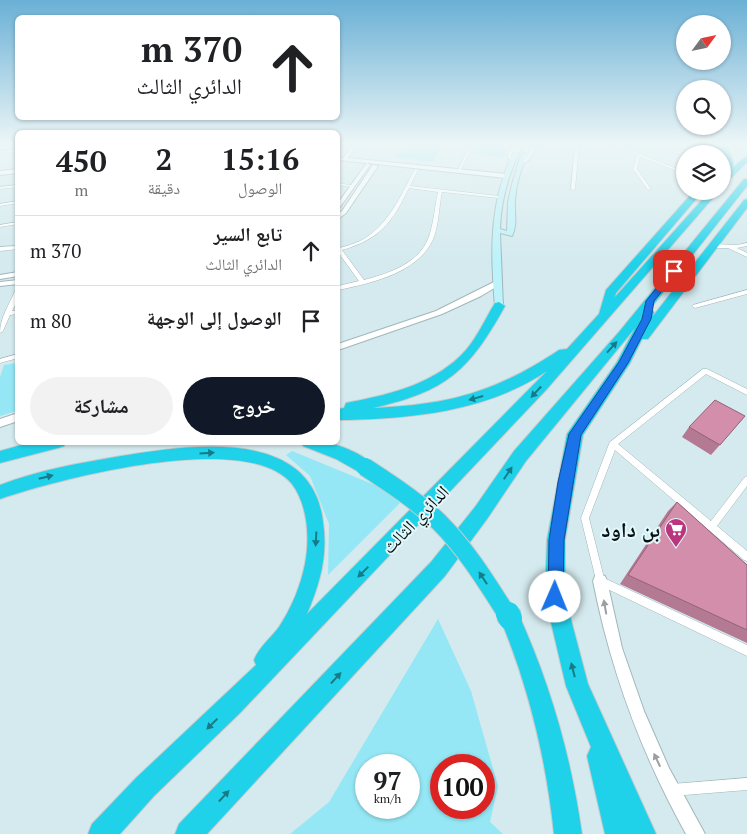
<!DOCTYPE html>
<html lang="ar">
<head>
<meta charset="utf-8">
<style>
  body { margin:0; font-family:"PT Serif","Noto Naskh Arabic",serif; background:#f2f2f2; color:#202124; direction:rtl; height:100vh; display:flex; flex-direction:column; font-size:19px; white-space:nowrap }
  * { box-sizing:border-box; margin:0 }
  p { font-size:16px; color:#757577 }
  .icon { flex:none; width:28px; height:28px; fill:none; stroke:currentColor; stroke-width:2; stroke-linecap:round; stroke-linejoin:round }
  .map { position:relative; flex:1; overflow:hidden; direction:ltr }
  .side { position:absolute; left:15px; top:130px; width:325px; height:315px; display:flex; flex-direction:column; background:#fff; border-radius:8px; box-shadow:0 1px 4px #0004; direction:rtl }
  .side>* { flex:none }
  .guide { position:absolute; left:15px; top:15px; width:325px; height:105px; border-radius:8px; box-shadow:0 1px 4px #0004; direction:rtl; background:#fff; color:#202124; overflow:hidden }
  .needle { width:32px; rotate:57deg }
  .tools { position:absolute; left:676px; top:15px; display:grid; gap:10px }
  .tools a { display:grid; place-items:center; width:55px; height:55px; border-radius:50%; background:#fff; box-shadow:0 1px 4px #0004; font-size:25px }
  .speed { position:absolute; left:355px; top:754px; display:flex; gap:10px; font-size:25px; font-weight:700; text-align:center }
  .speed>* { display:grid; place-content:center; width:65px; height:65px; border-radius:50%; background:#fff; box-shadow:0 1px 4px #0004; line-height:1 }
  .speed small { font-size:12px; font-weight:400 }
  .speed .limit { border:8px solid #d22; background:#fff; color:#111 }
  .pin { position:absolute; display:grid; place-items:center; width:42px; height:42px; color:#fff; margin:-21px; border-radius:10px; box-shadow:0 2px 8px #0006 }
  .me { position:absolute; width:55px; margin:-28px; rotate:1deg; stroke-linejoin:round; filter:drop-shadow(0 0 4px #0008) }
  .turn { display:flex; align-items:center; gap:18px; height:105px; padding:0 15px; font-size:22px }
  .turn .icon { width:65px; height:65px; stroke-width:2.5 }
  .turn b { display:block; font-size:35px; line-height:42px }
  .eta { display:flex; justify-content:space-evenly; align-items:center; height:85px; text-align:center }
  .eta b { font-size:30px; font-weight:700; line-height:35px }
  .primary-button { display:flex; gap:10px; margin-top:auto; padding:10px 15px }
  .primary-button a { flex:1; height:58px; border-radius:30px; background:#111827; color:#fff; font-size:20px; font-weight:700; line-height:58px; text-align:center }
  .primary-button a+a { background:#f2f2f2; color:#202124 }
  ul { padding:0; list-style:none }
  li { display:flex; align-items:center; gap:15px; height:70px; padding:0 15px; border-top:1px solid #e0e0e0 }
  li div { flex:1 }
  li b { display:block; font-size:19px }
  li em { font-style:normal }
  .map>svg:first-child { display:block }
</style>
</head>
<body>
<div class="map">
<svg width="747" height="834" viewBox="0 0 747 834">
  <rect width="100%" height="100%" fill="#d4eaee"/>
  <!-- green -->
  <path fill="#96e7f5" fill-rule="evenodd" d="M404 145H444L433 162 395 157Z
    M477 145H510L503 158 473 153Z
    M17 363V411L0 416V377L4 365Z
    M292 451 387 490 400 503 328 575 329 524 310 476 286 455Z
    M438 619 471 691 498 786 490 822 503 834H290L329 802ZM366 765H409V808H366ZM441 765H484V808H441Z"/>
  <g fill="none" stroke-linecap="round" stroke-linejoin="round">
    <!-- minor casing -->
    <g stroke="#a1b6ba" stroke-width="1">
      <path id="minor" d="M470 145H474L460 171 457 172Z
        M575 145H579L575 189 573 190 571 189Z
        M616 145H622L620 146 685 172V174L640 157 637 169 651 189 648 190 633 169 637 155 616 147Z
        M653 145H659L685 154V156Z
        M686 145H690L702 154H697Z
        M18 150V152L0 153V151Z
        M415 169 418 170 410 186 499 196 501 197 499 198 442 192C439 206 439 221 435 234 423 272 372 283 338 290V286L359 281 338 252V248C345 247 353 244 360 241 389 226 400 196 415 169ZM409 188 438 192C435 205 434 220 430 233 422 263 390 273 364 280L342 250C380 239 392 223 409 188Z
        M338 183 354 186 352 187 338 185Z
        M18 185V187L0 189V187Z
        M18 201V203L0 206V204Z
        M18 222V224L0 227V225Z
        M747 243V246L737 248 747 253V257L728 248H714L711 246 714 244 737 245Z
        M18 246V249L0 251V247Z
        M18 289V299L12 311 18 310V314L10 315 3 331 0 333C0 318 9 305 15 291Z
        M747 290V294L695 308 692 306 693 305Z
        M18 354V358L0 363V359Z
        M703 369H707L747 389V395L706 374 618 444 711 521 744 478 747 476V486L717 526 747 551V561L744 560 615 450 589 518 604 578 747 645V656L597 584 581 518 609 444 610 442Z
        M747 778V790L672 796 667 795 666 790 667 785 672 784Z"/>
    </g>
    <!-- tertiary casing -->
    <g stroke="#a1b6ba" stroke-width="2">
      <path id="tertiary" d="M353 145H358L348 158 506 174 509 176 506 178 367 163 370 165 340 207 338 208V203L367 163 338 160V158H343Z
        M513 145H517L511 155 514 160 511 162 507 155Z
        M533 145H537C533 154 529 164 518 165V163L525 159Z
        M373 165 378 166 346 213 338 219V214L342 211Z
        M18 169V173L0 175V171Z
        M18 272V276L0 279V275Z
        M18 280V284L0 286V282Z
        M494 282H500L501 284 481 296 442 314 338 350V344L436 311Z
        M18 413V421L0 427V419Z
        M600 575 605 576 607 581 622 648 644 711 669 768 705 834H686C641 753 611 672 593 581L595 576Z"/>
    </g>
    <!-- secondary casing -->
    <g stroke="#a1b6ba" stroke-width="2">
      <path id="secondary" d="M517 145H523C509 172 501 199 500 229L507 231 508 202 512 184 518 164 526 145H532C523 162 516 182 515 201 514 213 518 224 512 236L500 233 503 306 499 309 495 306C490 248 489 198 517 145Z"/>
    </g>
    <!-- motorway casing -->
    <g stroke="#c9cacb" stroke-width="2">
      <path id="motorway" d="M716 145H723C730 151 734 157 733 167L747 156V162L731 178 724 176 725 159Z
        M744 179H747V186L650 309 654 312 653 316 744 200 747 199V208L648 339H642L630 363 583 435 565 540V597L588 684 656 834H605L587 756 591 747 566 686 545 597 547 540 567 434 617 362 635 328 526 461 487 519 445 576 207 834H175L179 824 431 562 475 507 514 451 619 332Z
        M694 191H703L616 293 615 297 710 191H719L546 390 240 713 154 796 120 834H88L92 824 136 778 256 665 254 660C259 647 271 638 279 627 291 609 301 585 305 564 310 539 308 505 292 484 248 429 58 479 0 499V485C39 470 80 463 121 456 190 445 312 426 323 522 328 556 320 583 307 614L547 371C486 412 409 419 338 420V409L344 408 346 403 351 402C392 394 437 383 466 350 478 336 485 319 495 303L499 302 505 306C469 371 447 391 373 408 449 405 496 392 559 350L567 349 599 314 606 290Z
        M32 442H66L64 446 58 448 0 463V451Z
        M301 442C310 442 321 441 329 443 342 446 367 455 373 467L371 472 365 474 359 472 336 459 303 446Z
        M510 608 517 611C550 683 571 756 582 834H554C546 758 529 688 500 618L503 611Z"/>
    </g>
    <!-- minor -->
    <use href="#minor" fill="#fff" fill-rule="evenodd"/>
    <!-- tertiary -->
    <use href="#tertiary" fill="#fff" fill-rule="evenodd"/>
    <!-- secondary -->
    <use href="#secondary" fill="#bcf2f9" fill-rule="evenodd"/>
    <!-- motorway -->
    <use href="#motorway" fill="#1fd2ea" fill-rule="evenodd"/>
    <!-- motorway-bridge-far1 casing -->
    <g stroke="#c9cacb" stroke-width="20" stroke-linecap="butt">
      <path id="motorway-bridge-far1" d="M365 467C391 484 417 501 439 522 467 550 487 583 508 616"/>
    </g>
    <!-- motorway-bridge casing -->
    <g stroke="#c9cacb" stroke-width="26" stroke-linecap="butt">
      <path id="motorway-bridge" d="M508 614 510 618"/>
    </g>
    <!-- motorway-bridge-far1 -->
    <use href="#motorway-bridge-far1" stroke="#1fd2ea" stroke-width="18"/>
    <!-- motorway-bridge -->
    <use href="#motorway-bridge" stroke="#1fd2ea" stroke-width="24"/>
  </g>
  <!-- wall -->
  <path fill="#b57a93" d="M745 416 711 455 682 437 689 427Z
    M677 502 747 565V643L620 584 668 511Z"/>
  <!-- building -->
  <path fill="#d28eab" stroke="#936378" d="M715 400 745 416 720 445 689 427Z
    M677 502 747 565V630L628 575Z"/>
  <!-- one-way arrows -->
  <defs><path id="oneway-solid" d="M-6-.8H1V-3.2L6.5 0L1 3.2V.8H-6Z" transform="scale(1.25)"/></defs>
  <g fill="#157b88">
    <use href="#oneway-solid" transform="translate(612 347) rotate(-48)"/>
    <use href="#oneway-solid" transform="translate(536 392) rotate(133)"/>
    <use href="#oneway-solid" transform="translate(476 398) rotate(164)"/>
    <use href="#oneway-solid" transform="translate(207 453) rotate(-3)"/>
    <use href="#oneway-solid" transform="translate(508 473) rotate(-56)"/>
    <use href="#oneway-solid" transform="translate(46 477) rotate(-14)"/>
    <use href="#oneway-solid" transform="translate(316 539) rotate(93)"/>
    <use href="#oneway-solid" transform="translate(363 572) rotate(135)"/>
    <use href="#oneway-solid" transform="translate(483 578) rotate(-123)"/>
    <use href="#oneway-solid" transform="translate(573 670) rotate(-104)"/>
    <use href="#oneway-solid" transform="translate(336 678) rotate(-47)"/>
    <use href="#oneway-solid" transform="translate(212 724) rotate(136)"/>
    <use href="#oneway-solid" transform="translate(224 796) rotate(-47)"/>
  </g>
  <g fill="#9c9fa0">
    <use href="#oneway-solid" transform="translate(605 607) rotate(-100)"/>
    <use href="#oneway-solid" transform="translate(657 760) rotate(-115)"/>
  </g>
  <!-- sky -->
  <linearGradient id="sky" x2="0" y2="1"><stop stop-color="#6ab0d5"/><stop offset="0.55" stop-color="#ecf6f7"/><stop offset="1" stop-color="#ecf6f7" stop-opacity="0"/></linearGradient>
  <rect width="747" height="262" fill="url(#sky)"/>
  <!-- route -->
  <path fill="#1a73e8" stroke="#114b97" d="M671 270 678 271 654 301 651 319 628 363 581 435 564 540 563 597 561 602 555 604 550 602 548 597 549 540 558 482 569 434 619 362 642 319 646 301Z"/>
  <!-- icons -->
  <defs>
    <g id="supermarket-pin" transform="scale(1.125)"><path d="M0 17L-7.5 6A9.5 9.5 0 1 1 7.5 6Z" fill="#ba367c" stroke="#e2f8fc"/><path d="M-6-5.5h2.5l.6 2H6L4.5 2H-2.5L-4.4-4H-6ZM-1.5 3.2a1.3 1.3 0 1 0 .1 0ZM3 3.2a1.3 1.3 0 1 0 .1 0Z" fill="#fff"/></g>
  </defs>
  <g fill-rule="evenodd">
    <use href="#supermarket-pin" x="676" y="529"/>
  </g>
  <g text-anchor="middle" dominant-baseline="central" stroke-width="4" stroke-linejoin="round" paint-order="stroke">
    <!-- street labels -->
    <g font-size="18" fill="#081011" stroke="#e2f8fc">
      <text transform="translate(415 519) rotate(-46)">الدائري الثالث</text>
    </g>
    <!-- near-poi labels -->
    <g font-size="21" font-weight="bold" fill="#081011" stroke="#e2f8fc" text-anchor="end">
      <text x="660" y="529">بن داود</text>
    </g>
  </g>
</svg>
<div class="tools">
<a><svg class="needle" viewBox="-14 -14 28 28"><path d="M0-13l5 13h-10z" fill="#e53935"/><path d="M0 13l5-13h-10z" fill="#757577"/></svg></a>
<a><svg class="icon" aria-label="search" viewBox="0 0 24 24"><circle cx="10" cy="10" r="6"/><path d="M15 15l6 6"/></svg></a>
<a><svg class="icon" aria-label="layers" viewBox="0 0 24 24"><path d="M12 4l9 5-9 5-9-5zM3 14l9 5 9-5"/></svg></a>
</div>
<div class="speed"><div>97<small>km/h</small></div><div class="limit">100</div></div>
<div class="pin" style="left:674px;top:271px;background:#d93025"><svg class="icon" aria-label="arrive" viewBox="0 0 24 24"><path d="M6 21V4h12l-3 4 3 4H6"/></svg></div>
<svg class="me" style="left:555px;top:597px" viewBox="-20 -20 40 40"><circle r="19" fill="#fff"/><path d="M0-13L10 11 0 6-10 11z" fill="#1a73e8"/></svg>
<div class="guide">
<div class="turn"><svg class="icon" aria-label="ahead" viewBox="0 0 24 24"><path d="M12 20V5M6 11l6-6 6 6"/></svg><div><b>370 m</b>الدائري الثالث</div></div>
</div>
<section class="side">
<div class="eta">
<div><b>15:16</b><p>الوصول</p></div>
<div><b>2</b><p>دقيقة</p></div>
<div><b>450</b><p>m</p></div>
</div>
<ul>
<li><svg class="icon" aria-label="ahead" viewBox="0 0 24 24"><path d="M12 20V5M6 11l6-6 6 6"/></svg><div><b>تابع السير</b><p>الدائري الثالث</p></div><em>370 m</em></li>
<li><svg class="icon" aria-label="arrive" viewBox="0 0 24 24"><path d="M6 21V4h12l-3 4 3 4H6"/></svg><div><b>الوصول إلى الوجهة</b></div><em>80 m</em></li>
</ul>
<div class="primary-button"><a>خروج</a><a>مشاركة</a></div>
</section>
</div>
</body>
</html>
